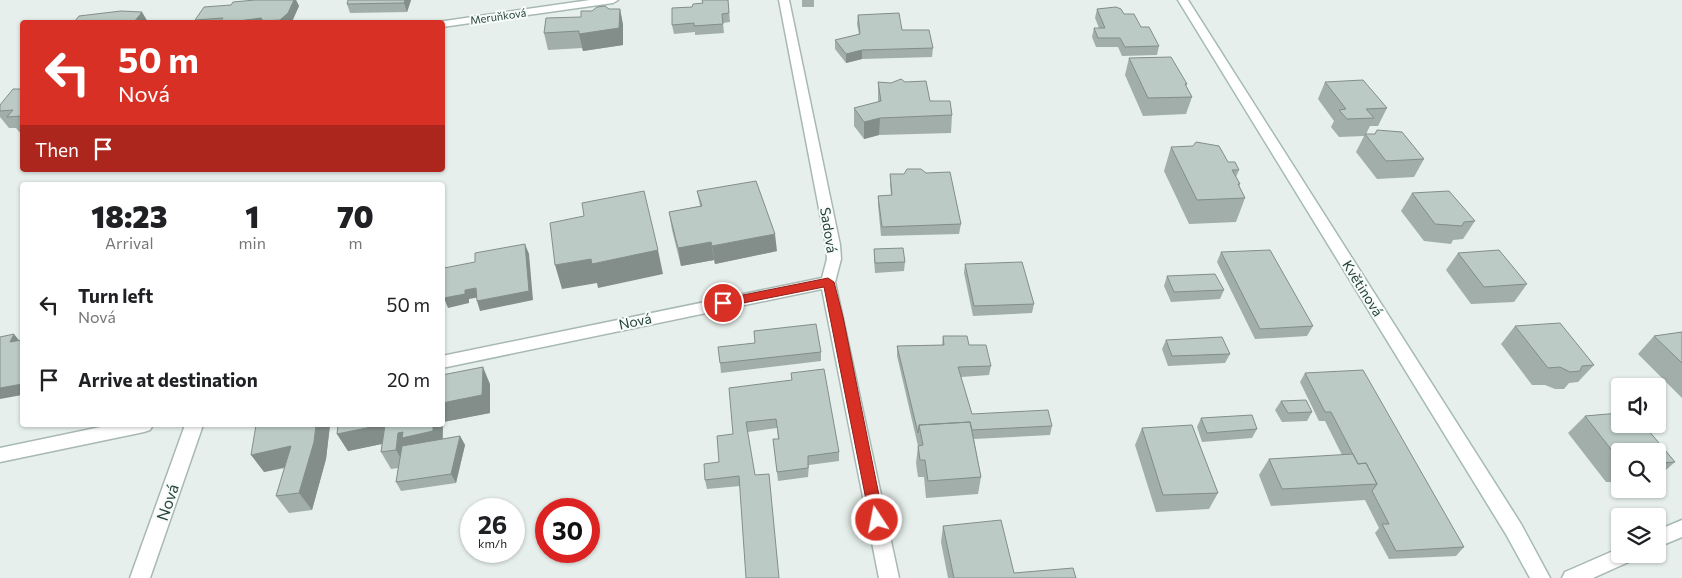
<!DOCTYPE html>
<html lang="en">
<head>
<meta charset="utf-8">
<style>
  body { margin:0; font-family:Commissioner,sans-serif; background:#f6f6f6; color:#202124; height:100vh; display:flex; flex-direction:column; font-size:19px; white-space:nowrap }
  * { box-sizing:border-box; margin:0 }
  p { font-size:16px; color:#757577 }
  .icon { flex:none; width:28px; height:28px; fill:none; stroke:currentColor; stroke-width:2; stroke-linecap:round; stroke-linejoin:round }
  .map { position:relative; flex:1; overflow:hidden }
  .details { position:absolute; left:20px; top:182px; width:425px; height:245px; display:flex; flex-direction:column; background:#fff; border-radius:5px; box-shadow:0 1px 4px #0004 }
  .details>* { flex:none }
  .guide { position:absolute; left:20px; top:20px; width:425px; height:152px; border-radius:5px; box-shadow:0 1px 4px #0004; background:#d93025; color:#fff; overflow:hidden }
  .buttons { position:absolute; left:1611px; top:378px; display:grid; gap:10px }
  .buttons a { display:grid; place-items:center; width:55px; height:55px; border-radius:5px; background:#fff; box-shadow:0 1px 4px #0004; font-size:25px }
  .speed { position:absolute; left:460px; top:498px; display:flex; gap:10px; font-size:25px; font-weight:700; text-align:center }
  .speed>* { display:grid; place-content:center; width:65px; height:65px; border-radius:50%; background:#fff; box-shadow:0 1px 4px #0004; line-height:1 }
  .speed small { font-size:12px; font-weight:400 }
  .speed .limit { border:8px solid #d22; background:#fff; color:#111 }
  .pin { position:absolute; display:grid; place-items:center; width:42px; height:42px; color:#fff; margin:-21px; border:2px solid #fff; border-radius:50%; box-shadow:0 1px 5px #0007 }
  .me { position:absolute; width:55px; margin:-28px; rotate:349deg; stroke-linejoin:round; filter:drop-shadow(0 0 4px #0008) }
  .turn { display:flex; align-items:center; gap:18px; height:105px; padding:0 15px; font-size:22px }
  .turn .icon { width:65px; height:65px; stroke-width:2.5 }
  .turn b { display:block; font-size:35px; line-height:42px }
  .then { display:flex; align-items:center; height:48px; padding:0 15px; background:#0003; gap:10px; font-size:19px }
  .eta { display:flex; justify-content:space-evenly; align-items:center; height:85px; text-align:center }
  .eta b { font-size:30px; font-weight:800; line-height:35px }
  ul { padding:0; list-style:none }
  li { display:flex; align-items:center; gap:15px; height:75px; padding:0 15px }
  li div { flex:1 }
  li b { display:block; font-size:19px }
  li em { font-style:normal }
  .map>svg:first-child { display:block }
</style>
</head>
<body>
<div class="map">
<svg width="1682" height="578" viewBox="0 0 1682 578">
  <rect width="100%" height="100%" fill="#e6efeb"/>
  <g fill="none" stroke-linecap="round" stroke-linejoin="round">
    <!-- minor casing -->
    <g stroke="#a8b8b2" stroke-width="3">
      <path id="minor" d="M590 0H618L613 3 442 27V22H438Z
        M779 0H789L840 245 841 259 835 282 899 578H879L822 289 442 368V356L822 278 827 259 826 245Z
        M110 425H153L150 430 144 432 0 462V448Z
        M185 425H203L150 578H130Z
        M1682 520V537L1658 547V530Z
        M1620 548V554H1635L1633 560 1593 578H1562L1565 572Z"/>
    </g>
    <!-- secondary casing -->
    <g stroke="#a4bbb3" stroke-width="3">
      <path id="secondary" d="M1178 0H1188L1521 524 1550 578H1530L1507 536Z"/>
    </g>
    <!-- minor -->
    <use href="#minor" fill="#fff" fill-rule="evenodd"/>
    <!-- secondary -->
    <use href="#secondary" fill="#fff" fill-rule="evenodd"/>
  </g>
  <!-- wall -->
  <path fill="#a1aea9" d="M256 0H296L299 6 291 22H196L195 20 231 5Z
    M411 0 407 12 350 13 347 4Z
    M728 0 730 22 723 23 724 33 695 35V32L674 34 672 25 692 7 703 3Z
    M802 0H814V7H802Z
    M609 9H620L623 25V45L583 51 582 48 548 50 544 33 581 17Z
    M1097 9 1124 14 1141 27 1159 46 1157 55 1122 56 1118 47H1096L1092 37 1094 28H1099L1095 18Z
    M858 15 902 30 933 48 932 57 862 59 846 63 835 49V40L859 34 857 24Z
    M1129 58 1187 84 1186 86 1192 97 1186 114 1143 116 1125 75Z
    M878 82 930 101 952 115 951 133 879 135 864 139 854 126V108L878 102Z
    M1325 82 1387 108 1378 126H1370L1366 134 1424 159 1414 177 1377 179 1356 152 1364 136 1339 137 1331 127 1334 121 1318 99Z
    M22 89V134H21L16 128H9L0 117V105Z
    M1171 147 1228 162 1239 170 1236 177 1240 184 1239 186 1245 198 1236 222 1189 224 1164 171Z
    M890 174 961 224 959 234 881 236 878 205V196L891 195 890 184Z
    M697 191 777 251 715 264 714 260 681 266 672 230 669 212 700 206Z
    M1412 193 1475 221 1463 239 1453 240 1451 244 1424 241 1401 211Z
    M874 249 905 262 904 271 875 273 874 259Z
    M1221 252 1313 326 1307 336 1255 339 1217 262Z
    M1458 253 1527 284 1514 302 1471 304 1446 270Z
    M965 264 1034 304 1032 313 973 316 964 273Z
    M1167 276 1224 290 1220 299 1171 302 1164 286Z
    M1515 326 1594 365 1578 382 1569 383 1564 389H1555L1545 385H1532L1501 344Z
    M1682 332V398L1638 354 1654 336Z
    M943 336 969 345 991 366 989 375 961 377 972 414 1052 426 1050 435 974 439 981 477 978 494 926 498 924 477H918L916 463 918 446 897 356V346L942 345Z
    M1166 340 1230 354 1225 363 1168 366 1162 349Z
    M755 343 821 352V361L721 373 720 363Z
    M791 373 839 452V461L809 465 808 477 778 481 773 439H778L777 428 748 432 740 486 707 489 705 480 719 462 733 434 792 380Z
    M1305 373 1464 547 1456 556 1389 559 1375 533 1379 528 1365 500 1271 506 1259 475 1269 459 1342 455 1325 421H1319L1300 382Z
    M442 375 490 384V413L443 422V439L460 436 465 445 456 483 401 491 396 482 398 468 391 469 381 452 382 444 348 451 337 434Z
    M1281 401 1312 412 1307 421 1282 422 1275 410Z
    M1620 413V424H1643L1675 462 1658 477V451H1620V482H1606L1568 433 1585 416Z
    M1201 418 1257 429 1252 438 1202 442 1197 427Z
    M256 425H330L326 459 312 510 289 513 276 496 285 468 264 472Z
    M1142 428 1218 493 1209 509 1156 512 1135 445Z
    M943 526 1014 573 1076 578H948L941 542Z"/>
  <!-- shaded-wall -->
  <path fill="#838d89" d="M294 0H296L299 6 292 22H281L280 20Z
    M405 0H411L407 12 404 3Z
    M620 9 623 25V45L583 51 579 34Z
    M142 12 148 22H134Z
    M261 18 264 22H231Z
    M862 50V59L846 63V54Z
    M880 118 879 135 864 139V122Z
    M775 234 777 251 715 264 712 246Z
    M711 242 714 260 681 266 678 248Z
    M525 244 529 254 533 300 480 311 477 301Z
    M658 250 663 274 598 288 597 283 562 289 555 265 591 259Z
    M476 288 480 297 469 299V303L448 308 444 298 465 290Z
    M14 334 22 344 10 342Z
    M483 367 490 384V413L443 422 442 449 406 467 396 450 398 433 433 425H442V403Z
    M22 384V395L0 399V388Z
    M316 425H330L326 459 312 510 299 493Z
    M381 425H386L396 441 348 451 337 434Z
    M460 436 465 445 456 483 451 474Z
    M291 446 304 463 264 472 251 455Z"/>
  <!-- building -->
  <path fill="#bbcac4" stroke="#838d89" d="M255 0H294L288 13 280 20 263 21 261 18 231 22H220L223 18 195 20 204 7 231 5 233 2Z
    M348 0H405L404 3 347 4Z
    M702 0H728L729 13 722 14 723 24 694 26V23L672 25V8L692 7 693 4 703 3Z
    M605 6 609 9H620L619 28 579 34V31L544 33 546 18 581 17V11H592L597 7Z
    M1116 7 1121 9 1124 14H1134L1141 27H1149L1159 46 1125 47 1120 38H1098L1094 28H1105L1097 9Z
    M121 11 142 12 134 22H74L79 16Z
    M899 13 902 30H929L933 48 862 50 846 54 835 40 860 34 858 15Z
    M1171 57 1187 84H1185L1192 97 1148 98 1129 58Z
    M901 79 905 82 926 81 930 101H950L952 115 880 118 864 122 854 108 881 101 878 82 891 83Z
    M1363 80 1387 108 1366 109 1374 118 1347 119 1339 110 1346 109 1325 82Z
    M13 89H22V116L7 117 13 110 0 111V105Z
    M1377 130 1402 132 1424 159 1386 161 1365 134H1375Z
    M1196 142 1219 146 1228 162H1235L1239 170H1232L1240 184H1238L1245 198 1197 200 1171 147 1193 146Z
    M907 169H921L926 173 950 172 961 224 882 227 878 196 892 195 890 174H904Z
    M756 181 775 234 712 246 711 242 678 248 669 212 702 206 697 191Z
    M644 191 658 250 592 264 591 259 555 265 550 223 584 216 582 203Z
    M1449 191 1475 221 1464 222 1462 226 1435 224 1412 193Z
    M525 244 529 291 477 301 476 288 465 290V294L444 298V268L475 262V253Z
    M903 248 905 262 875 263 874 249Z
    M1270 250 1313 326 1260 329 1221 252Z
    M1499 250 1527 284 1484 287 1458 253Z
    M1022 262 1034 304 974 306 965 264Z
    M1215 274 1224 290 1174 292 1167 276Z
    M1560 323 1594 365 1582 366 1580 371 1570 372 1560 367 1548 368 1515 326Z
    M816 324 821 352 720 363 718 347 755 343 754 331Z
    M1682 332V363L1654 336Z
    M14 334 10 342 22 340V384L0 388V337Z
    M943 336H967L969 345H986L991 366 958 367 972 414 1048 410 1052 426 972 430 970 422 919 425 918 433 897 346 944 345Z
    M1222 337 1230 354 1172 356 1166 340Z
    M483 367 482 395 442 403V375Z
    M824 369 839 452 808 456V468L777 472 773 439H779L776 419 746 422 755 475 769 474 779 578H746L739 476 705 480 704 464 719 462 717 436 733 434 729 388 792 380 791 373Z
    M1363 370 1464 547 1396 551 1382 524H1389L1372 491 1377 484 1366 463 1358 464 1331 412H1325L1305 373Z
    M1306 400 1312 412 1288 413 1281 401Z
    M1620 413V424H1643L1675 462 1662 463 1659 469 1658 470V451H1620V461L1585 416Z
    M1252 415 1257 429 1207 433 1201 418Z
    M970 422 981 477 928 481 925 460H920L918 446 923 445 919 425Z
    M256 425H316L314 442 299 493 276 496 291 446 251 455Z
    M338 425H381L337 434Z
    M385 425H433V431L402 438 403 432 398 433 396 450 381 452Z
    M1192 425 1218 493 1163 495 1142 428Z
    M460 436 451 474 396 482 402 446Z
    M1353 454 1358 464 1366 463 1377 484 1282 489 1269 459Z
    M1001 520 1014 573 1073 568 1076 578H954L943 526Z"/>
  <!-- route -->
  <path fill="#d93025" stroke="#8d1f18" d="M828 278 834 282 843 317 884 520 882 525 877 526 872 525 870 520 824 287 723 307 717 303 723 299Z"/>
  <g text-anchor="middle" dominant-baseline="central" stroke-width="4" stroke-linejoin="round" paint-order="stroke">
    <!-- far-street labels -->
    <g font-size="11" fill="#24423a" stroke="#f7fbf9">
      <text transform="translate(498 16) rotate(-8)">Meruňková</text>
    </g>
    <!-- street labels -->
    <g font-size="14" fill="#24423a" stroke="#f7fbf9">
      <text transform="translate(829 230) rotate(81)">Sadová</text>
      <text transform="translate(1363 288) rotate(58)">Květinová</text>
      <text transform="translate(635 321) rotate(-12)">Nová</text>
    </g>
    <!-- near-street labels -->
    <g font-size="16" fill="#24423a" stroke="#f7fbf9">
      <text transform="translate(167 502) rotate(-71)">Nová</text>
    </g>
  </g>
</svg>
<div class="buttons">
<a><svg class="icon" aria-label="sound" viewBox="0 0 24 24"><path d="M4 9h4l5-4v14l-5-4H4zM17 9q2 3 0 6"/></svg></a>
<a><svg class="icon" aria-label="search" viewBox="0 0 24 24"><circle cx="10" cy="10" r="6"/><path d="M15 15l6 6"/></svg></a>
<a><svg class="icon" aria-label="layers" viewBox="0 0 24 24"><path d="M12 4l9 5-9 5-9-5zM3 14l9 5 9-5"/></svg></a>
</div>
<div class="speed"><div>26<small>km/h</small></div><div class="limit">30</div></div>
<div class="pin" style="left:723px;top:303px;background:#d93025"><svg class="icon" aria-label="arrive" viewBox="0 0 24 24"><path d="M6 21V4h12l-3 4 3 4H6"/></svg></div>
<svg class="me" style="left:877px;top:520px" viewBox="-20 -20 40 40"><circle r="17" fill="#d93025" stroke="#fff" stroke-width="3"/><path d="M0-11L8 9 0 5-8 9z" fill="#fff"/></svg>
<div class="guide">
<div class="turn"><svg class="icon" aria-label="left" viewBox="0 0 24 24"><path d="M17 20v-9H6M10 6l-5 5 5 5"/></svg><div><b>50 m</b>Nová</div></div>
<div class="then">Then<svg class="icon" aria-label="arrive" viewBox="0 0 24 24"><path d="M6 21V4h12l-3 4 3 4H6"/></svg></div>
</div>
<section class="details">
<div class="eta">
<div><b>18:23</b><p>Arrival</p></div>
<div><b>1</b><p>min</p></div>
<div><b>70</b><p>m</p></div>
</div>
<ul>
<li><svg class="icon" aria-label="left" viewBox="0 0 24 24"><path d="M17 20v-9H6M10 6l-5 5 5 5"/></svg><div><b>Turn left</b><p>Nová</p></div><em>50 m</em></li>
<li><svg class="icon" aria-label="arrive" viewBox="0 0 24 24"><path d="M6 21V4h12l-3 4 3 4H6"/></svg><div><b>Arrive at destination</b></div><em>20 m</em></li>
</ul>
</section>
</div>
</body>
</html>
